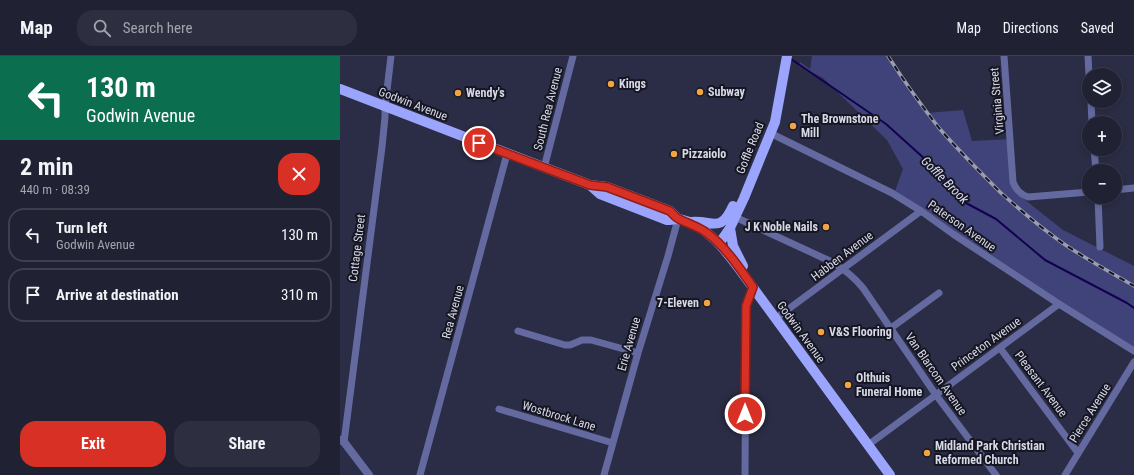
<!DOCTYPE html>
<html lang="en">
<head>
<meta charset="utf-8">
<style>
  body { margin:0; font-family:"Roboto Condensed",sans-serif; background:#2d2f40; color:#f1f3f6; height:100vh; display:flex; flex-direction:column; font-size:15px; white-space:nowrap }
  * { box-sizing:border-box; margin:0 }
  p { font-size:13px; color:#a2a4ac }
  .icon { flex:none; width:22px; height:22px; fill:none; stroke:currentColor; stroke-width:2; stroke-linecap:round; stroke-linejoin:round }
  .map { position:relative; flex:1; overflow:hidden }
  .panel { display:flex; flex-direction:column; background:#202234; width:340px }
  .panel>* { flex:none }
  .banner { background:#0b6e4f; color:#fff; overflow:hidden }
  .tools { position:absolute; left:742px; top:12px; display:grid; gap:8px }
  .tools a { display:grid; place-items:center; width:40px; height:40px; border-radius:50%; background:#202234; box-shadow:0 2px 6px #0003,0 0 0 1px #3d3f4f; font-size:20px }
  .pin { position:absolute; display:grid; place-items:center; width:34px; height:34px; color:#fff; margin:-17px; border:2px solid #fff; border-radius:50%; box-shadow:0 1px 4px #0007 }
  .me { position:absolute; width:44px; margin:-22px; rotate:0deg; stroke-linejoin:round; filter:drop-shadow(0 0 3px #0008) }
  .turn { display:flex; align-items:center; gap:14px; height:84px; padding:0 20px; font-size:18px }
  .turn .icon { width:52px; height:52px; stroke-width:2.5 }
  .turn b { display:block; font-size:28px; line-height:34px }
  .round { display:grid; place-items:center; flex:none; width:42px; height:42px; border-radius:16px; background:#2d2f40 }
  .summary { display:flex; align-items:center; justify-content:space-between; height:68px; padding:0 20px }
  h1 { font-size:24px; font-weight:700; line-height:30px }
  .cta { display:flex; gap:8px; margin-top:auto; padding:8px 20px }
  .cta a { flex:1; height:46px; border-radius:16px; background:#d93025; color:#fff; font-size:16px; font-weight:700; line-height:46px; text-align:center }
  .cta a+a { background:#2d2f40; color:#f1f3f6 }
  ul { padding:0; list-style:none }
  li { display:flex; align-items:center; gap:12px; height:54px; margin:0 8px 6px; padding:0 12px; border:2px solid #3d3f4f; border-radius:16px }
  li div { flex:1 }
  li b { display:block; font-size:15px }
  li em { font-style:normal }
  header { display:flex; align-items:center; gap:24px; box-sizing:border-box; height:56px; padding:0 20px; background:#202234; border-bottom:1px solid #3d3f4f }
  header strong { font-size:19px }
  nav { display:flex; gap:22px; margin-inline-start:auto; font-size:14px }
  .search { width:280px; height:36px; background:#2d2f40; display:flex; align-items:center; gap:10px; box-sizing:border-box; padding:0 14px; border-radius:16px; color:#a2a4ac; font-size:15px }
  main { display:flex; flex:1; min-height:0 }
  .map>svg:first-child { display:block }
</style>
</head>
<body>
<header>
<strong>Map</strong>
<div class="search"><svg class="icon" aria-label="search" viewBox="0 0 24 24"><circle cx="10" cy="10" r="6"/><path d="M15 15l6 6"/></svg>Search here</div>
<nav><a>Map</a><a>Directions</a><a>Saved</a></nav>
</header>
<main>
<section class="panel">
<div class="banner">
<div class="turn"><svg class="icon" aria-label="left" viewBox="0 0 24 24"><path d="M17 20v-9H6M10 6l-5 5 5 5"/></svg><div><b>130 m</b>Godwin Avenue</div></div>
</div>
<div class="summary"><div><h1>2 min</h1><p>440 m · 08:39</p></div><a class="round" style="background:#d93025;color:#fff"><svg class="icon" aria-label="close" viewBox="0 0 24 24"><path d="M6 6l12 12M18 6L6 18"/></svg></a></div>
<ul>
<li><svg class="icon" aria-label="left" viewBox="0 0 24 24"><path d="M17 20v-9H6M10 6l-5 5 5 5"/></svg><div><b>Turn left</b><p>Godwin Avenue</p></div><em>130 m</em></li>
<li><svg class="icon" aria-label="arrive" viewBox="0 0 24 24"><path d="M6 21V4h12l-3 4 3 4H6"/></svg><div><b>Arrive at destination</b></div><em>310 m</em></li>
</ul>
<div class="cta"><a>Exit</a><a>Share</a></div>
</section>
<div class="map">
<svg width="794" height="419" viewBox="0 0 794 419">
  <rect width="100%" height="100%" fill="#2a2d45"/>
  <!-- green -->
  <path fill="#404379" d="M472 0H548L587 57 623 54 632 85 671 83 675 136 723 174 794 210V294L554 138 563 113 547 84 483 22 459 10 460 6 470 13Z"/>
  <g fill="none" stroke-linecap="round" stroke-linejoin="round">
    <!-- stream -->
    <path stroke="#130050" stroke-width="2" d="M451 3 546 68 606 122 626 147 656 163 705 204 787 247 794 252"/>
    <!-- minor -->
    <path stroke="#646aa0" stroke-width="7" d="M664 0 673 126C676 134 680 138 688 141L749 136
      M748 0 749 19
      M751 45 752 67
      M430 77 552 137 581 155 613 178 719 248 794 295
      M754 93 756 115
      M204 112 233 0
      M775 134 794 132
      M758 141 760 191
      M395 161 492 206C504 213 514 221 523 232L596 339 656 419
      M435 263 581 155
      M551 272 599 237
      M178 275 225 289H230L242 284H251L298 297
      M660 292 738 397
      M159 353 273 387
      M4 386 42 91 45 61V51L51 0
      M528 389 719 248
      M80 419 167 98
      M264 419 298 297 328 200 338 163
      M405 419 406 250 413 231
      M725 419 794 306"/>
    <!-- tertiary -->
    <path stroke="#646aa0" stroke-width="8" d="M0 384 4 386 29 419"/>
    <!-- primary -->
    <path stroke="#9ca5fe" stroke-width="10" d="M0 33 250 129 267 131 330 155 338 163
      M250 129 260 138 327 164C331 164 335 163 339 163 369 169 389 199 406 222L550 419
      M351 166C374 164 380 178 393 150
      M390 172 393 190 403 210
      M379 188 390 172 404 142 435 66 447 0"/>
    <!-- rail casing -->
    <g stroke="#9a9caf" stroke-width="3.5">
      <path id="rail" d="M548 0C564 25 581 49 599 72 618 94 639 115 660 136 680 154 701 172 724 188 746 203 770 216 794 230"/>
    </g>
    <!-- rail -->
    <use href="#rail" stroke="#151621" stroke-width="2" stroke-dasharray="6" stroke-linecap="butt"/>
  </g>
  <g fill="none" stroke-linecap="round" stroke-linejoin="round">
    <!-- route casing -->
    <g stroke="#8d1f18" stroke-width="10">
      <path id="route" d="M139 87 250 129 267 131 330 155C333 158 336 162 339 163 349 168 359 171 367 177 386 191 400 213 413 231L406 250 405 358"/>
    </g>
    <!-- route -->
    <use href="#route" stroke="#d93025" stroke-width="7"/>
  </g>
  <!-- markers -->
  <g fill="#f3a442" stroke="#151621" stroke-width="1.5">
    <circle cx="271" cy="28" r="4"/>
    <circle cx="360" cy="36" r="4"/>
    <circle cx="118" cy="37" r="4"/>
    <circle cx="453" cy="70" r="4"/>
    <circle cx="334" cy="98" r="4"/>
    <circle cx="486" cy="171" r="4"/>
    <circle cx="367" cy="247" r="4"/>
    <circle cx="481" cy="276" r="4"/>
    <circle cx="508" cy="329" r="4"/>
    <circle cx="587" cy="397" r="4"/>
  </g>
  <g text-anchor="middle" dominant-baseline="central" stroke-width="4" stroke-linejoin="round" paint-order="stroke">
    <!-- poi labels -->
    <g font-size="12" font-weight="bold" fill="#d7d9e9" stroke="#151621" text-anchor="start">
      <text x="279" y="28">Kings</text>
      <text x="368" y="36">Subway</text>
      <text x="126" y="37">Wendy's</text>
      <text x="461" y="63">The Brownstone<tspan x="461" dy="14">Mill</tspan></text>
      <text x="342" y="98">Pizzaiolo</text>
      <text x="478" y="171" text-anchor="end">J K Noble Nails</text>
      <text x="359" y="247" text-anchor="end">7-Eleven</text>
      <text x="489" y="276">V&amp;S Flooring</text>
      <text x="516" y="322">Olthuis<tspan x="516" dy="14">Funeral Home</tspan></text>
      <text x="595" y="390">Midland Park Christian<tspan x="595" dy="14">Reformed Church</tspan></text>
    </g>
    <!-- street labels -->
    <g font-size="12" fill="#d7d9e9" stroke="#151621">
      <text transform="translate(657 45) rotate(-95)">Virginia Street</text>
      <text transform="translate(73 48) rotate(21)">Godwin Avenue</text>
      <text transform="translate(208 53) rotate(-76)">South Rea Avenue</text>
      <text transform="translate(410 92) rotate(-68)">Goffle Road</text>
      <text transform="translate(622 170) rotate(35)">Paterson Avenue</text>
      <text transform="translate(17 192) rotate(-83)">Cottage Street</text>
      <text transform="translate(502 200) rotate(-37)">Habben Avenue</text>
      <text transform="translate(113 256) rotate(-75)">Rea Avenue</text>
      <text transform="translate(461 276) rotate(54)">Godwin Avenue</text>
      <text transform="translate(289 288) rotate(-74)">Erie Avenue</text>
      <text transform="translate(646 288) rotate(-36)">Princeton Avenue</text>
      <text transform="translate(596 318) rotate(55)">Van Blarcom Avenue</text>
      <text transform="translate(701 328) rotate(53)">Pleasant Avenue</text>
      <text transform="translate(750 357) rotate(-58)">Pierce Avenue</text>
      <text transform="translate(219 360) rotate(17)">Wostbrock Lane</text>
    </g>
    <!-- water labels -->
    <g font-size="13" font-style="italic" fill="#d7dbf2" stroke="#151621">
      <text transform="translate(605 124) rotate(45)">Goffle Brook</text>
    </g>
  </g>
</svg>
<div class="tools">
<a><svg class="icon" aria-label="layers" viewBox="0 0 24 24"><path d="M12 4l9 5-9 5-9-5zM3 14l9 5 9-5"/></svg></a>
<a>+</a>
<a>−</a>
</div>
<div class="pin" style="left:139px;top:87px;background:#d93025"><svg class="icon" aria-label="arrive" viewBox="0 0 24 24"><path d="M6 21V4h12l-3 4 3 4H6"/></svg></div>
<svg class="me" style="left:405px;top:358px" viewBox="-20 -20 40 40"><circle r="17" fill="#d93025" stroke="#fff" stroke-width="3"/><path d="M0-11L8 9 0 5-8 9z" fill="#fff"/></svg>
</div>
</main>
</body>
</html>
